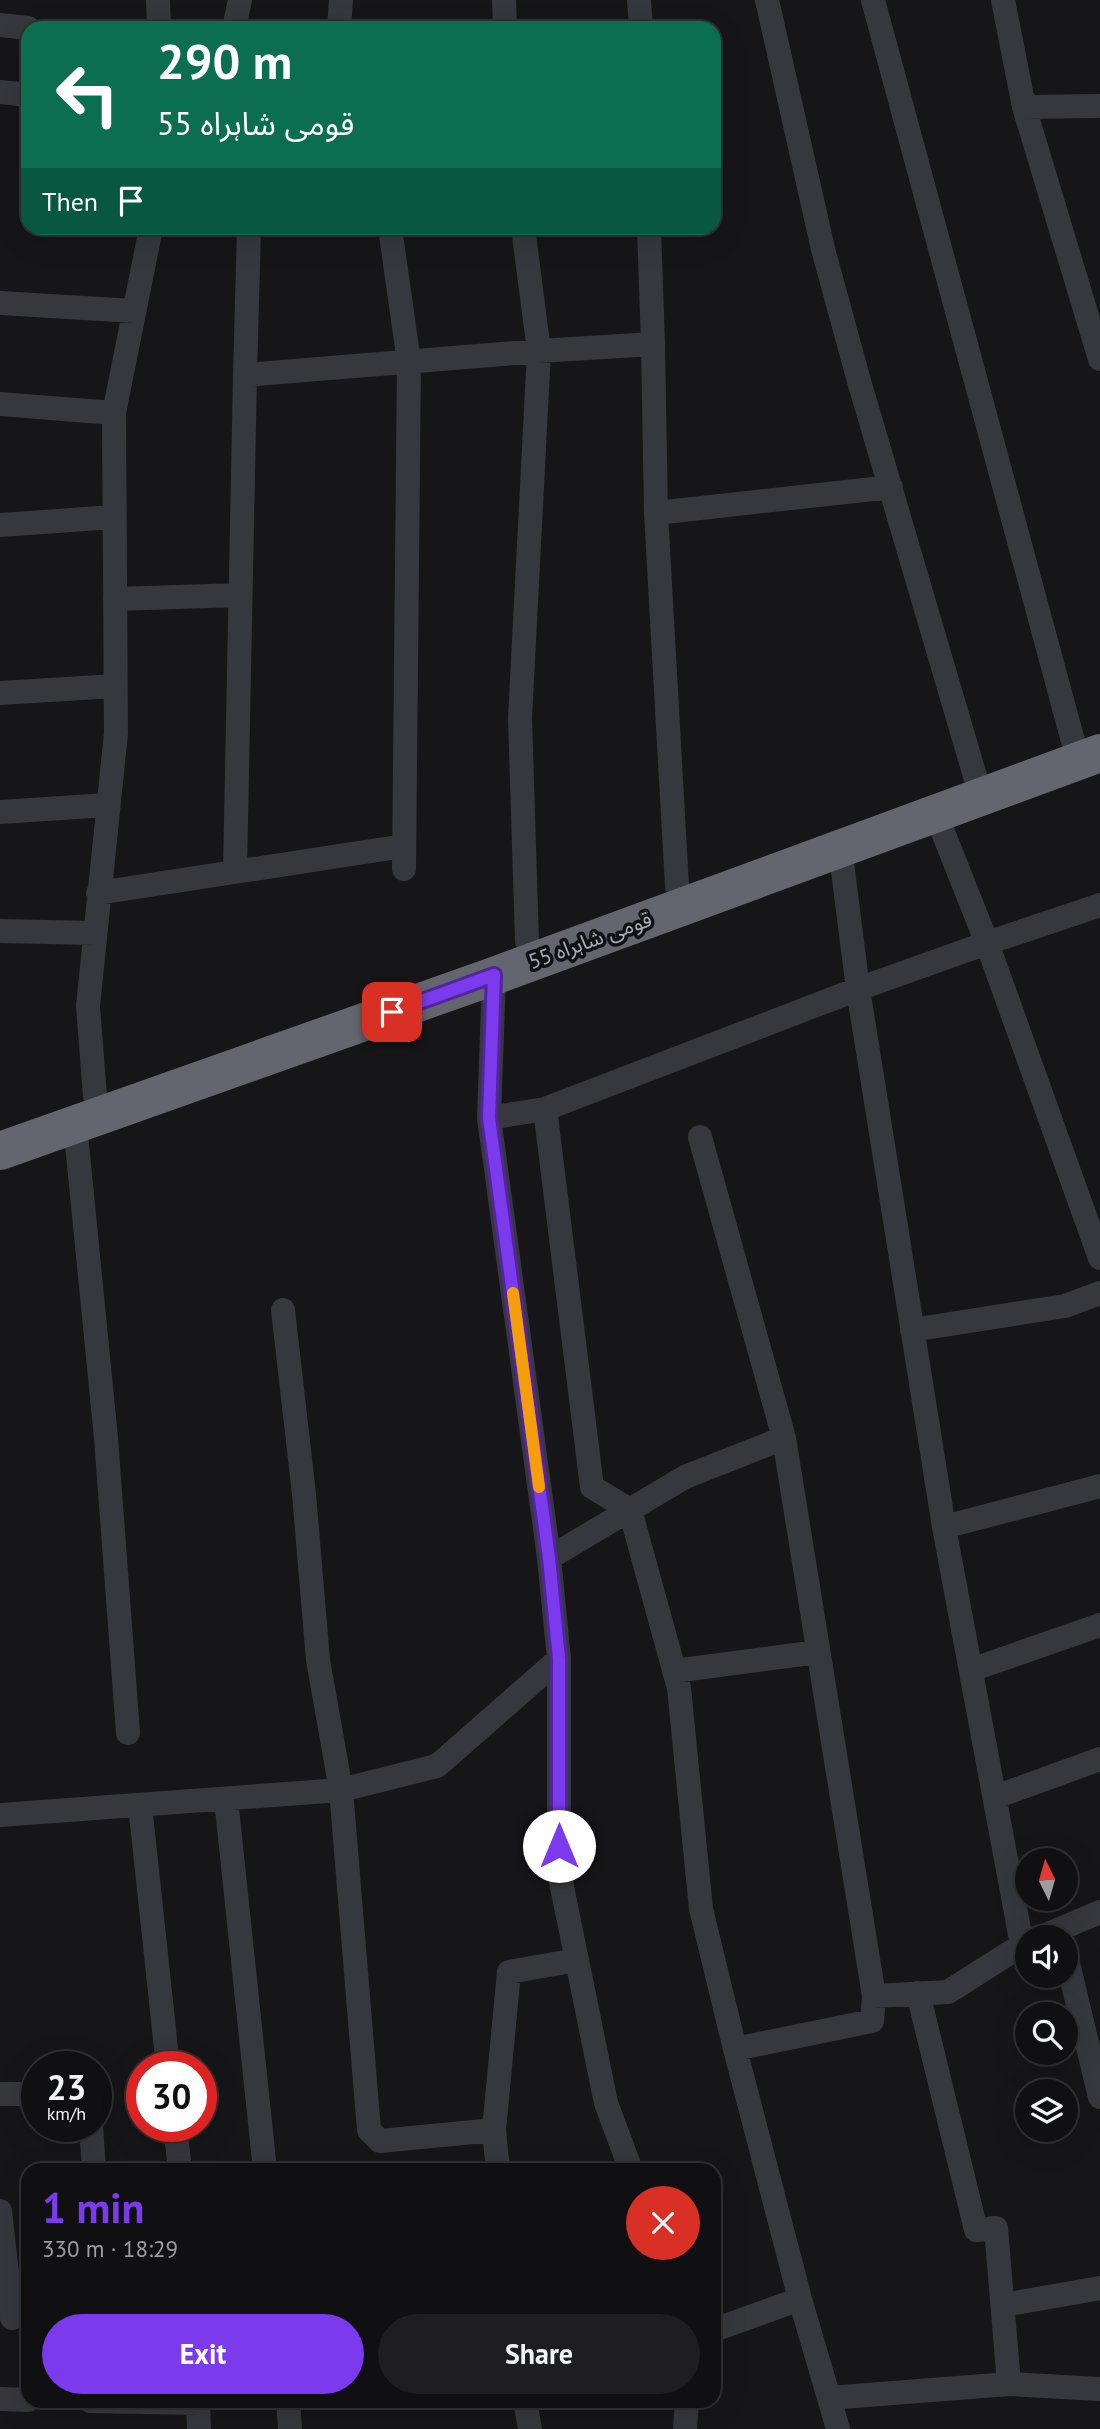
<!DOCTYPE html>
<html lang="en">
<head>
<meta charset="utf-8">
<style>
  body { margin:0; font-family:"PT Sans","Noto Sans Arabic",sans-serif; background:#1e1e20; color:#f1f3f6; height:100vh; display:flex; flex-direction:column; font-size:26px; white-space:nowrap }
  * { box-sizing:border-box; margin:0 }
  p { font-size:23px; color:#9c9d9f }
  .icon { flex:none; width:38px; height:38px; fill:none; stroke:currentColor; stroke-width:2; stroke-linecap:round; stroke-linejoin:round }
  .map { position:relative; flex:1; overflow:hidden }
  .details { position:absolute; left:21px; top:2163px; width:700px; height:245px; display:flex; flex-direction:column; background:#101012; border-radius:21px; box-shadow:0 7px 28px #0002,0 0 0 2px #303032 }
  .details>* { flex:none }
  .hud { position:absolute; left:21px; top:21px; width:700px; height:214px; border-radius:21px; box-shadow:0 7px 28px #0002,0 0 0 2px #303032; background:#0b6e4f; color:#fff; overflow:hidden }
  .needle { width:46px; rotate:355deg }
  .buttons { position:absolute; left:1015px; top:1848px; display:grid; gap:14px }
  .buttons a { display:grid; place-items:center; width:63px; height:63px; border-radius:50%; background:#101012; box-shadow:0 7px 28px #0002,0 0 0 2px #303032; font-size:35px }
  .speed { position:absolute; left:21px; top:2051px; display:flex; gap:14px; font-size:35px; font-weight:700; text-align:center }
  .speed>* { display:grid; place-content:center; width:91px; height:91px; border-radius:50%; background:#101012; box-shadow:0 7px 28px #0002,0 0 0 2px #303032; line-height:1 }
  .speed small { font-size:18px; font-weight:400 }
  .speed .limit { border:10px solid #d22; background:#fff; color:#111 }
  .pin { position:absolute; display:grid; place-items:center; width:60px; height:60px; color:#fff; margin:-30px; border-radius:14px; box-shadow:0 4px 10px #0006 }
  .me { position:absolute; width:77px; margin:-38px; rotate:0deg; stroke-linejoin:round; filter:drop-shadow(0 0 5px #0008) }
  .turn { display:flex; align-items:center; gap:24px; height:147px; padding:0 21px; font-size:32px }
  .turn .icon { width:91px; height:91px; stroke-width:2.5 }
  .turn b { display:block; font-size:49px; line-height:60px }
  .then { display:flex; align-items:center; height:66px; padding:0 21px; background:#0003; gap:14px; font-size:26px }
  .round { display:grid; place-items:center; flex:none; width:74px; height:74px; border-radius:37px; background:#1e1e20 }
  .overview { display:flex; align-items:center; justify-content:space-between; height:119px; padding:0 21px }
  h1 { font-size:42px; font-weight:700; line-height:52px; color:#7c3aed }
  .cta { display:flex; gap:14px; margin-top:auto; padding:14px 21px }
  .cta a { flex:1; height:80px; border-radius:42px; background:#7c3aed; color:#fff; font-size:28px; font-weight:700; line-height:80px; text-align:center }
  .cta a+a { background:#1e1e20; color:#f1f3f6 }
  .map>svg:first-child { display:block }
</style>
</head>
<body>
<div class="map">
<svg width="1100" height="2429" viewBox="0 0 1100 2429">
  <rect width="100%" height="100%" fill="#161618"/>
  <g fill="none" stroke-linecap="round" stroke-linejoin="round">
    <!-- street -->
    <path stroke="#37383d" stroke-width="24" d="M158 0 159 28
      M504 0 505 28
      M639 0 641 28
      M767 0 823 249 859 381 975 776
      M873 0 1073 741
      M1003 0 1024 107 1100 359
      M0 25 28 28
      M234 28 240 0
      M339 28 341 0
      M0 92 28 95
      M1024 107 1100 106
      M249 228 245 375 539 351 520 718 527 941
      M390 228 409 362 404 869
      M523 228 539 351 653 344 649 228
      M0 303 134 311
      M653 344 656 513
      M0 404 114 413
      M0 525 114 517
      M115 599 240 595
      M0 693 115 686
      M0 812 108 805
      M935 812 987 943 1100 905
      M840 847 858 989 944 1527 1100 1486
      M235 871 245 375
      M677 886 656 513 891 487
      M98 893 404 846
      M0 931 95 933
      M494 976 489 1118 545 1109 858 989 987 943 1100 1258
      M95 1096 88 1006 116 733 114 413 151 228
      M545 1109 592 1487 630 1510 679 1688 701 1909 735 2049 872 2021 874 1996 784 1438
      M489 1118 549 1558 685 1477 784 1438 700 1137
      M75 1124 106 1438 128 1733
      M283 1310 304 1494 318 1660 341 1790 437 1766 559 1659 549 1558
      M912 1330 1065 1306 1100 1293
      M944 1527 1022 1945 1027 1943
      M559 1659V1872L606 2103 631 2170
      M971 1670 1100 1625
      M674 1671 818 1652
      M995 1797 1100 1759
      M226 1799 265 2170
      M140 1805 168 2067
      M0 1815 341 1790 369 2130 380 2141 494 2130
      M1041 1937 1100 1912
      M1066 1955 1100 2097
      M918 1993 976 2230 996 2228 1009 2384
      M874 1996 948 1992 1022 1945
      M0 2094H37
      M91 2126 94 2170
      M175 2126 180 2170
      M498 2170 494 2130 509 1972 577 1960
      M0 2211 12 2318
      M800 2299 829 2398 1009 2384 1100 2389
      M1003 2305 1100 2288
      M714 2330 800 2299 735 2049
      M829 2398 838 2429
      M0 2399 28 2400
      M90 2401 198 2403
      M198 2401 199 2429
      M288 2401 290 2429
      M525 2401 530 2429
      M685 2429 687 2401"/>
    <!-- highway -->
    <path stroke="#63666e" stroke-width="38" d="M0 1151 494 976 1100 753"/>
  </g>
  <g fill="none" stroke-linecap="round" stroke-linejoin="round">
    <!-- route casing -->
    <g stroke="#51269a" stroke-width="18">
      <path id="route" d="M392 1012 494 975 489 1118 549 1558 559 1659V1846"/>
    </g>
    <!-- route -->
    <use href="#route" stroke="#7c3aed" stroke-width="12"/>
    <!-- slow -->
    <path stroke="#f59e0b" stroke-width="12" d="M513 1293 539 1487"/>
  </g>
  <g text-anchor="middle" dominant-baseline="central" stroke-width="7" stroke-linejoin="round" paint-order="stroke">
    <!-- street labels -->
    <g font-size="21" fill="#a8adb8" stroke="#111113">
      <text transform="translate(590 940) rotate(-20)">قومی شاہراہ 55</text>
    </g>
  </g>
</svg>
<div class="buttons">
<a><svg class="needle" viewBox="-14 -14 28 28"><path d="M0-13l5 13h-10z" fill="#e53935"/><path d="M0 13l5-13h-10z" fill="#9c9d9f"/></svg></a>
<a><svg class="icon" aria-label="sound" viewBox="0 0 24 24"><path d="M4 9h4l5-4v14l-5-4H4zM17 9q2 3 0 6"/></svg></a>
<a><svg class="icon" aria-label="search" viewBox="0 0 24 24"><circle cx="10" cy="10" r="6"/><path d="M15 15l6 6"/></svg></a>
<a><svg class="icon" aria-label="layers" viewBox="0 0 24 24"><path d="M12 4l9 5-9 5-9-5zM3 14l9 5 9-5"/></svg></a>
</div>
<div class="speed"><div>23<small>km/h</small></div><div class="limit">30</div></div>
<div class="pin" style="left:392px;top:1012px;background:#d93025"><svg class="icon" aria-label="arrive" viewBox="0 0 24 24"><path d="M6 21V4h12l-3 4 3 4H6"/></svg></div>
<svg class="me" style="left:559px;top:1846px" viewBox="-20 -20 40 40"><circle r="19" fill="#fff"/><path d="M0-13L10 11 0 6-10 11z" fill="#7c3aed"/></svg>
<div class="hud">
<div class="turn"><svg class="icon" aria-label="left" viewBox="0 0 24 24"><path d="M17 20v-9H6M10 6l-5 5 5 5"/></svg><div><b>290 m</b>قومی شاہراہ 55</div></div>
<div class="then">Then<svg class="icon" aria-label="arrive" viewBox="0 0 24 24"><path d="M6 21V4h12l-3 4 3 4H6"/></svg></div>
</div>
<section class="details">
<div class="overview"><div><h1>1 min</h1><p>330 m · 18:29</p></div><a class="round" style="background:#d93025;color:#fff"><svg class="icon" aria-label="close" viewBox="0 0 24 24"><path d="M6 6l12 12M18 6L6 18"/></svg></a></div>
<div class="cta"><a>Exit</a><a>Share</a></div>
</section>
</div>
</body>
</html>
